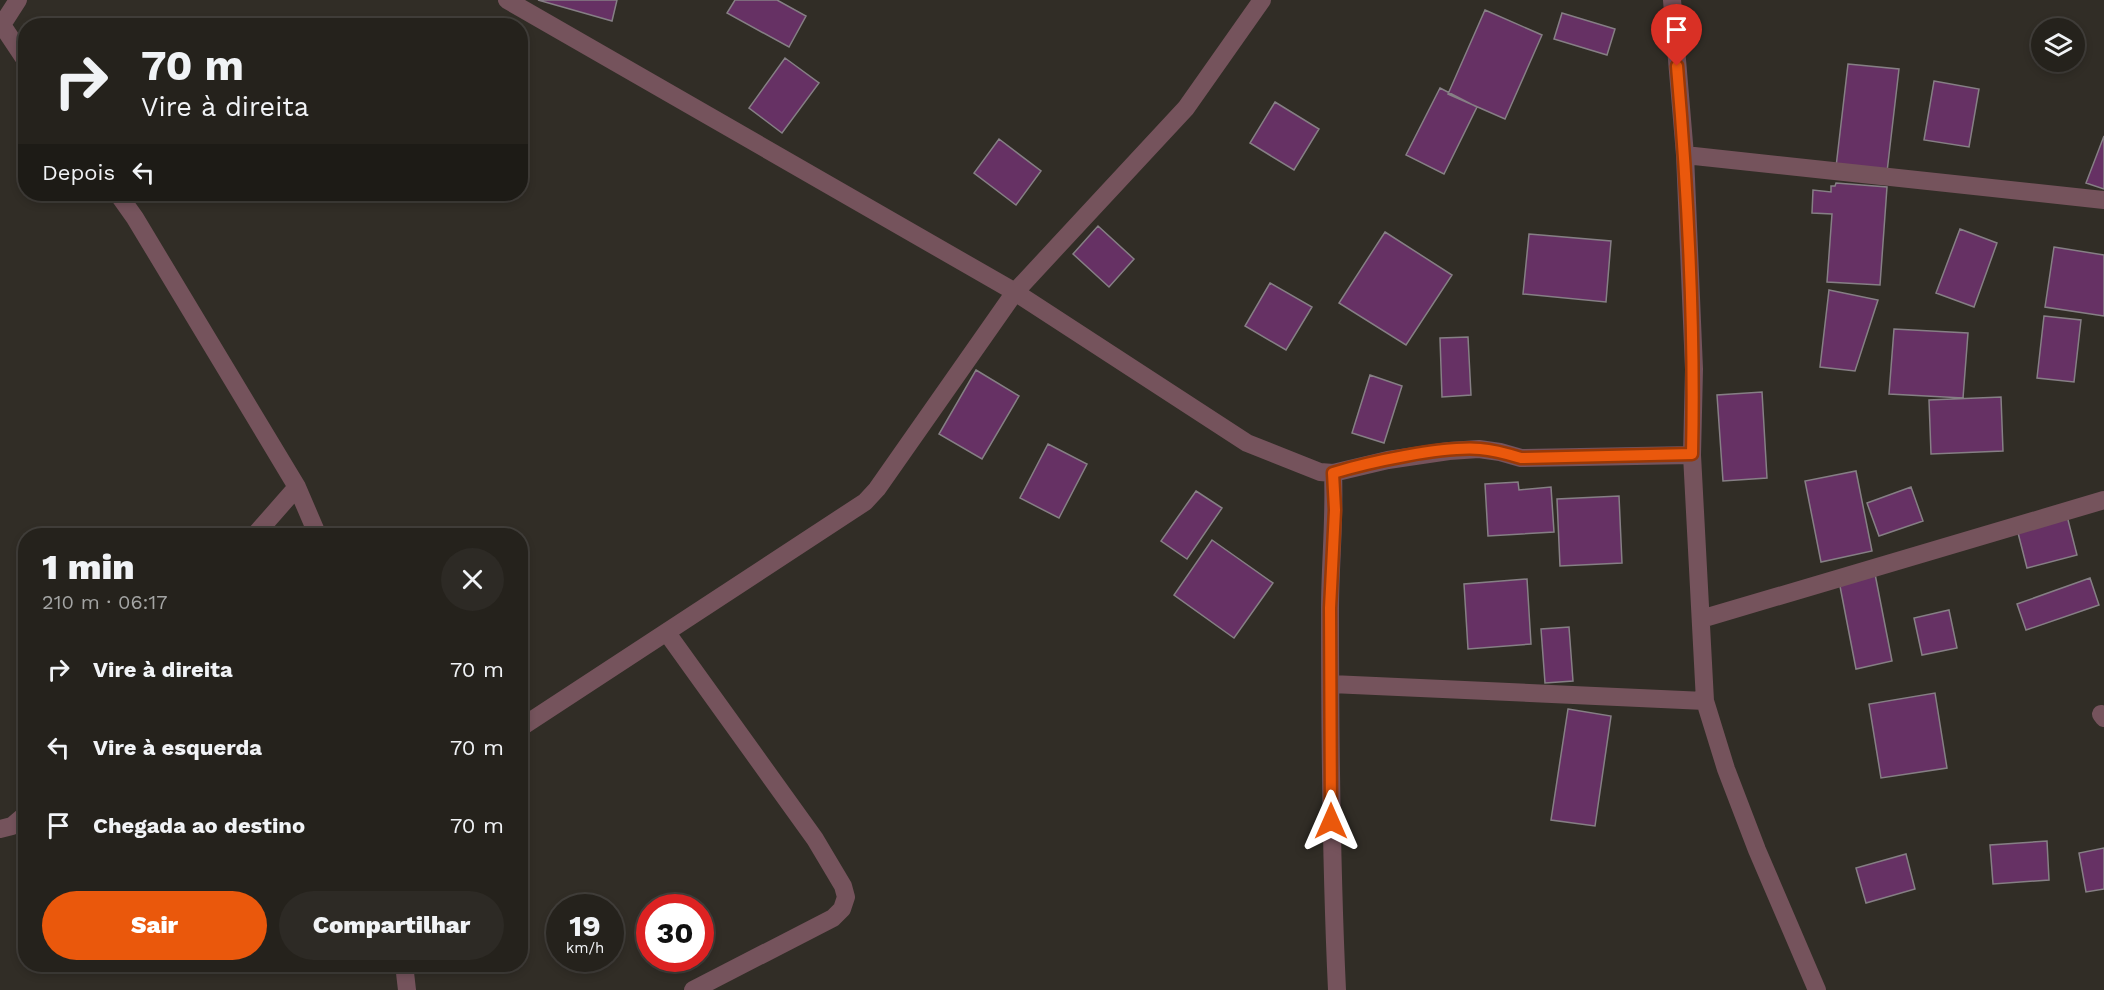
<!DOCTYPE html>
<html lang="pt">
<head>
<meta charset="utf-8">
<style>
  body { margin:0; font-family:"Work Sans",sans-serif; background:#2d2a25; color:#f1f3f6; height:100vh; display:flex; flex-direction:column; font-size:22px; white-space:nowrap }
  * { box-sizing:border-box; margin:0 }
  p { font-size:20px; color:#a3a4a3 }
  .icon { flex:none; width:33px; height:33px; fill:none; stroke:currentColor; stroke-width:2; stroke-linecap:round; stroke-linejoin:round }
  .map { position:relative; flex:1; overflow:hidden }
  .details { position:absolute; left:18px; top:528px; width:510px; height:444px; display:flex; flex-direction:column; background:#25221c; border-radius:24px; box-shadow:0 3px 9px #0003,0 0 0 2px #423f3b }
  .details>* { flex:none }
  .banner { position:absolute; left:18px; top:18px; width:510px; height:183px; border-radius:24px; box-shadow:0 3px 9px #0003,0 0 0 2px #423f3b; background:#25221c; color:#f1f3f6; overflow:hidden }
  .tools { position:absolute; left:2031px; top:18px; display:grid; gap:12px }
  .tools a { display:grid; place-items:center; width:54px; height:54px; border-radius:50%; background:#25221c; box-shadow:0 3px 9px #0003,0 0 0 2px #423f3b; font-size:30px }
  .speed { position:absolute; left:546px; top:894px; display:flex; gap:12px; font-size:30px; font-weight:700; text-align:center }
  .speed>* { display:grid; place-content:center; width:78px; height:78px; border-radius:50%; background:#25221c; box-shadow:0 3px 9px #0003,0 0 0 2px #423f3b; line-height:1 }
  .speed small { font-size:15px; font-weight:400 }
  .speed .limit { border:9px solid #d22; background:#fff; color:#111 }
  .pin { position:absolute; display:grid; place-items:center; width:51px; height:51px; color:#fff; margin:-62px -26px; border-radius:50% 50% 50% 0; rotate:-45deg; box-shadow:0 0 6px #0007 }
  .pin .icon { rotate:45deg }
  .me { position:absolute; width:66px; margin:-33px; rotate:0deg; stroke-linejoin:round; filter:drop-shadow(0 0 4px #0008) }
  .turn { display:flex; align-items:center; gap:21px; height:126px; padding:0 24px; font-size:27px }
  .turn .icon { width:78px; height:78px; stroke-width:2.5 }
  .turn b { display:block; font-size:42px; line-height:51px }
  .then { display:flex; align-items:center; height:57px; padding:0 24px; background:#0003; gap:12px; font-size:22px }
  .round { display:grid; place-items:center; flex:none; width:63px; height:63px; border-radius:32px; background:#2d2a25 }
  .summary { display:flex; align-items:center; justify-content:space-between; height:102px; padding:0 24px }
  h1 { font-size:36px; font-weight:800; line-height:45px }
  .button { display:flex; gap:12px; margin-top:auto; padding:12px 24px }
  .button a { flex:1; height:69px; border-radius:36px; background:#ea580c; color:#fff; font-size:24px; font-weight:800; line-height:69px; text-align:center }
  .button a+a { background:#2d2a25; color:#f1f3f6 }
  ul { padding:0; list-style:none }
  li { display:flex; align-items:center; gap:18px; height:78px; padding:0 24px }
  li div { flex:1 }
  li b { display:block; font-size:22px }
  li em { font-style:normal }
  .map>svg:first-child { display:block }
</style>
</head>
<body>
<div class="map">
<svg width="2104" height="990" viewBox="0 0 2104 990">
  <rect width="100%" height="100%" fill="#312d26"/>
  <!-- building -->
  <path fill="#663164" stroke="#867f85" stroke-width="1.5" d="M538 0H617L612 21Z
    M735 0H777L806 16 789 47 727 13Z
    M1485 10 1542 35 1505 119 1448 94Z
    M1562 13 1615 29 1607 55 1554 39Z
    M785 58 819 83 782 133 749 108Z
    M1848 64 1899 69 1887 172 1836 167Z
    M1934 81 1979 89 1969 147 1924 140Z
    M1440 88 1477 107 1444 174 1406 155Z
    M1275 102 1319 129 1294 170 1250 143Z
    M2104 136V189L2086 183Z
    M999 139 1041 171 1016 205 974 173Z
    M1836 183 1887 187 1880 285 1827 282 1832 214 1812 213 1813 190 1831 192V186H1835Z
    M1098 226 1134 259 1109 287 1073 254Z
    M1960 229 1997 243 1974 307 1936 293Z
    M1385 232 1452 275 1406 345 1339 303Z
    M1529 234 1611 241 1606 302 1523 294Z
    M2054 247 2104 255V316L2045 307Z
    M1270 283 1312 307 1286 350 1245 326Z
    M1829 290 1878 300 1855 371 1820 367Z
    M2044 316 2081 320 2074 382 2037 378Z
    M1894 329 1968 333 1963 398 1889 394Z
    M1468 337 1471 395 1442 397 1440 338Z
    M976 370 1019 396 982 459 939 434Z
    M1370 375 1402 386 1384 443 1352 433Z
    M1762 392 1767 478 1723 481 1717 395Z
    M2001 397 2003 451 1931 454 1929 400Z
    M1048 444 1087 464 1059 518 1020 498Z
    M1856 471 1872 551 1821 562 1805 481Z
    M1518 482 1519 490 1551 487 1554 532 1488 536 1485 484Z
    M1911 487 1923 521 1879 536 1867 503Z
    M1196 491 1222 508 1187 559 1161 541Z
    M1619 496 1622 563 1560 566 1557 499Z
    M2067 516 2077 555 2027 568 2017 529Z
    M1212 540 1273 583 1234 638 1174 595Z
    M1875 574 1892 661 1856 669 1839 581Z
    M2090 578 2099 605 2026 630 2017 604Z
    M1527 579 1531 644 1468 649 1464 584Z
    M1949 610 1957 648 1922 655 1914 618Z
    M1569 627 1573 681 1545 683 1541 629Z
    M1935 693 1947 768 1881 778 1869 704Z
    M1568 709 1611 716 1595 826 1551 820Z
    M2047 841 2049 880 1993 884 1990 845Z
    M2104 848V889L2086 892 2079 853Z
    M1906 854 1915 889 1866 903 1856 868Z"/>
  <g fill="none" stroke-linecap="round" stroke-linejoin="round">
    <!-- street -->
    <path stroke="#75535c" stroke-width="18" d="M507 0 1015 292 1247 443 1320 472 1333 473 1388 460 1449 451 1479 449 1500 452 1521 458 1692 455
      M1672 0 1685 155 1694 369 1692 455 1705 701 1726 769 1757 850 1817 990
      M2 25 26 61
      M0 28 18 0
      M1685 155 2104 200
      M118 194 135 218 297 487 318 536
      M1333 473C1335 519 1330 564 1330 610 1330 737 1331 863 1337 990
      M254 536 297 487
      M1701 619 2104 500
      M667 633 815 839 843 886 846 897 842 909 833 918 693 990
      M1331 684 1705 701
      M2101 714 2104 718
      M520 728 865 502 877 489 1015 292 1186 108 1262 0
      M0 829 12 826 26 814
      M404 964 407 990"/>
  </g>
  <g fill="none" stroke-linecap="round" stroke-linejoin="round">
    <!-- route casing -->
    <g stroke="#983908" stroke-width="15">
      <path id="route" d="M1331 821 1330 608 1335 510 1333 473C1369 462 1443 446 1480 449 1494 450 1508 454 1521 458L1692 454C1695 325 1688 195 1677 66"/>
    </g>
    <!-- route -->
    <use href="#route" stroke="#ea580c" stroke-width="10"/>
  </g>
</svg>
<div class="tools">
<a><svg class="icon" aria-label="layers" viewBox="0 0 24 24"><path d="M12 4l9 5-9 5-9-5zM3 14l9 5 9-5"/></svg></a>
</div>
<div class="speed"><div>19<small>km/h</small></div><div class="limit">30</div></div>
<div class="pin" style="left:1677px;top:66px;background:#d93025"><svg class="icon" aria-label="arrive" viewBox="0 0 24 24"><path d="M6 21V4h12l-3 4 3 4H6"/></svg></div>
<svg class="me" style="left:1331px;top:821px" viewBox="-20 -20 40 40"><path d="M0-17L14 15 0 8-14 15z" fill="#ea580c" stroke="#fff" stroke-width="4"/></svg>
<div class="banner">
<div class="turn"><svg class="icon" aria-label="right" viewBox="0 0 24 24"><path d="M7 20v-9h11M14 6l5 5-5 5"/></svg><div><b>70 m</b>Vire à direita</div></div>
<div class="then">Depois<svg class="icon" aria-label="left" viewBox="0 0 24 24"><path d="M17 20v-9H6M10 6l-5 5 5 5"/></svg></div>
</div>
<section class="details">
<div class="summary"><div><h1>1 min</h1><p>210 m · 06:17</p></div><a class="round"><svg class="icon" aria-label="close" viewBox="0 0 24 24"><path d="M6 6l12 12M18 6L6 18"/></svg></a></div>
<ul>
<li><svg class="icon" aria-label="right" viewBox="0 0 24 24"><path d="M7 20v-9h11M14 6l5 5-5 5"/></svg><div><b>Vire à direita</b></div><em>70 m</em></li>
<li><svg class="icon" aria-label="left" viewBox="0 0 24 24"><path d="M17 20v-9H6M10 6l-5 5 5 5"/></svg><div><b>Vire à esquerda</b></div><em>70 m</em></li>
<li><svg class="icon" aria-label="arrive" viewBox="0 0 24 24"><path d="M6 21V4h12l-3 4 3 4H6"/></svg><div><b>Chegada ao destino</b></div><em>70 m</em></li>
</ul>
<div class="button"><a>Sair</a><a>Compartilhar</a></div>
</section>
</div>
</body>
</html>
